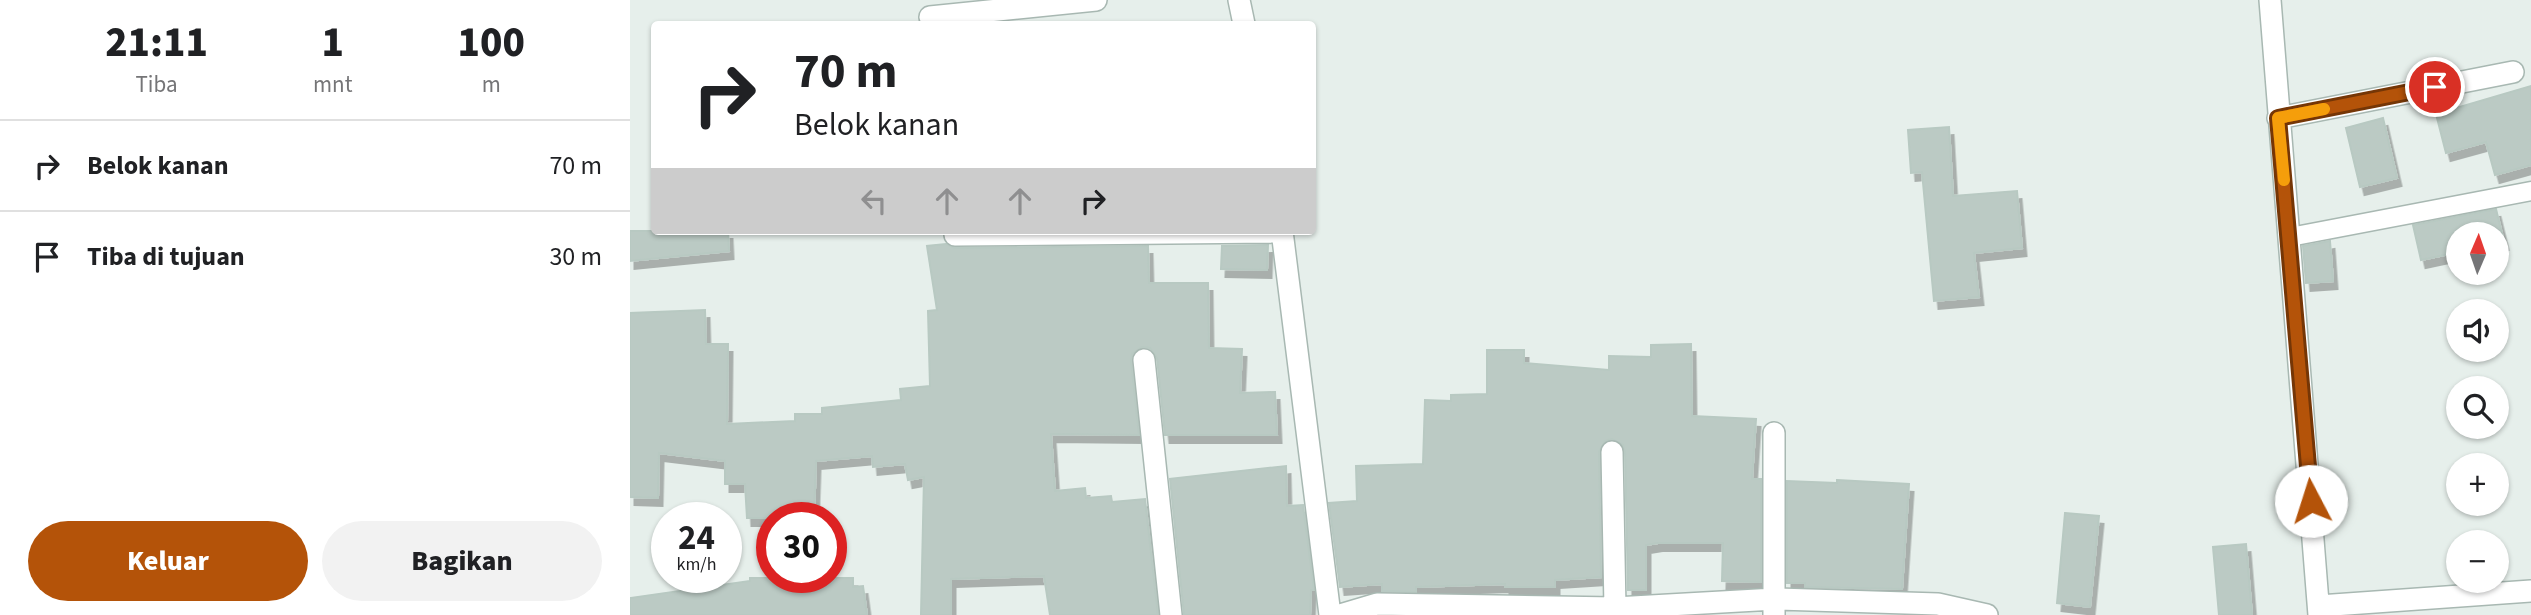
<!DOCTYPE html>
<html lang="id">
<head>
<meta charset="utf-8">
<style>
  body { margin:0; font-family:"Source Sans 3",sans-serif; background:#f2f2f2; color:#202124; height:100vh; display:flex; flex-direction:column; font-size:26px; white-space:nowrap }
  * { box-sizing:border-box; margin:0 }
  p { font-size:23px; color:#757577 }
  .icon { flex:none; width:38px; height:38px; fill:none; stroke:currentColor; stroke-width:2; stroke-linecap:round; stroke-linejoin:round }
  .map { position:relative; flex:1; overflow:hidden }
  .details { display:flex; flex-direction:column; background:#fff; width:630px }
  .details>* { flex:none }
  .guide { position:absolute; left:21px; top:21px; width:665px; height:214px; border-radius:7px; box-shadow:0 2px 5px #0004; background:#fff; color:#202124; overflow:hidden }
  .needle { width:46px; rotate:2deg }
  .tools { position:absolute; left:1816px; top:222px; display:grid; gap:14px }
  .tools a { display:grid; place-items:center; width:63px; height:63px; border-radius:50%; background:#fff; box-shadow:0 2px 5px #0004; font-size:35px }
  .speed { position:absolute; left:21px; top:502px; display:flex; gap:14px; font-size:35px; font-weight:700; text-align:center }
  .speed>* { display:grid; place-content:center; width:91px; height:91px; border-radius:50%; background:#fff; box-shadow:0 2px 5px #0004; line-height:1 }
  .speed small { font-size:18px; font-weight:400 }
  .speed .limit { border:10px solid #d22; background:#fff; color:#111 }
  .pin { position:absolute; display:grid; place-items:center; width:60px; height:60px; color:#fff; margin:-30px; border:4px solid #fff; border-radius:50%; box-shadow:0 2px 7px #0007 }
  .me { position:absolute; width:77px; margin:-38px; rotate:355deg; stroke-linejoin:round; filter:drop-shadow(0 0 5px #0008) }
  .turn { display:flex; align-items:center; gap:24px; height:147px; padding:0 28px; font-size:32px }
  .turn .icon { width:91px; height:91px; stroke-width:2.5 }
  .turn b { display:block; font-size:49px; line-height:60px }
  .lanes { display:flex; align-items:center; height:66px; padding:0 28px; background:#0003; justify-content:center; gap:35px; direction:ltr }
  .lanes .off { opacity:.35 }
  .eta { display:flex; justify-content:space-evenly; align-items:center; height:119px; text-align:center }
  .eta b { font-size:42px; font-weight:800; line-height:49px }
  .cta { display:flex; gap:14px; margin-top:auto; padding:14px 28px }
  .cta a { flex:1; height:80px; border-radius:42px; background:#b45309; color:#fff; font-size:28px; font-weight:800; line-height:80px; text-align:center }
  .cta a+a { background:#f2f2f2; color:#202124 }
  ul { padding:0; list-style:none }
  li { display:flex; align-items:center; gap:21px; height:91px; padding:0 28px; border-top:2px solid #e0e0e0 }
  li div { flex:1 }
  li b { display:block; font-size:26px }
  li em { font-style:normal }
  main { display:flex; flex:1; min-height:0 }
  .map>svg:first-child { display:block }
</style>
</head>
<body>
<main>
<section class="details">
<div class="eta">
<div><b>21:11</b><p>Tiba</p></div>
<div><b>1</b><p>mnt</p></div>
<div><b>100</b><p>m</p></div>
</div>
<ul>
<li><svg class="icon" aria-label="right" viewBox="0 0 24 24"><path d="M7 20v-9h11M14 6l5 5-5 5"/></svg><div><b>Belok kanan</b></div><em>70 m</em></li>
<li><svg class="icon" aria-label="arrive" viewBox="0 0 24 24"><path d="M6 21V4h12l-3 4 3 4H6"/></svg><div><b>Tiba di tujuan</b></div><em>30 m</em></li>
</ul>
<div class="cta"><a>Keluar</a><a>Bagikan</a></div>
</section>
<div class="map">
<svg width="1901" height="615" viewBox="0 0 1901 615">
  <defs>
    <filter id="shadow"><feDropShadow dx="4.5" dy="8" stdDeviation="0" flood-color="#0004"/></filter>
  </defs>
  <rect width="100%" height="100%" fill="#e6efeb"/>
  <!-- building -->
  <path fill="#bbcac4" stroke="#b8c9c2" stroke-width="2" filter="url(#shadow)" d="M1901 86V165L1865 175 1856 142 1816 153 1806 114Z
    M1753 118 1767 178 1730 187 1716 128Z
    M1319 127 1323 196 1387 191 1392 248 1344 253 1349 297 1304 301 1292 172 1281 173 1278 130Z
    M1866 209 1874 242 1867 244V234H1829V252L1791 260 1783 225Z
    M0 231H98L99 251 0 261Z
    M1700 241 1703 281 1676 283 1673 246Z
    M316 244 325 248 518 246 519 283H578L579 348 612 349 610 393 645 392 647 435H535L527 358 520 348 512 347 502 354 501 361 509 435 421 434 425 491 455 488 456 498 481 496 482 502 515 499 528 615H420L414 576 321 579V615H291L294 477 278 480 275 464 243 467 242 456 186 461 184 518H117L115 484H95V461L29 453 28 498 0 497V313L75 310 76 344H98L97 424 165 421V414H192V408L271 400 270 389 300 386 298 311 307 310 297 246Z
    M638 245 637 270 591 269 592 246Z
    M1061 344 1062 416 1126 419 1122 479H1131V582L1092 581 1093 543H1028L1016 545V590H998L995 452 993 445 982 439 975 441 969 452 971 577 925 580V587H875V584L786 587V592L752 591V584L710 587 699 503 727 501 726 466 793 464 795 400 821 401V395L857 394V350H894V363L979 370V356L1021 357V345Z
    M656 466 657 506 673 505 684 590H681L680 615H554L540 479Z
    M1207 480 1279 484 1272 589 1175 587V583H1157V481L1207 483Z
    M1435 513 1469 516 1460 607 1427 603Z
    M1616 544 1622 615H1589L1583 547Z
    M120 578H223V587L233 586 237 615H0V598L120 581Z"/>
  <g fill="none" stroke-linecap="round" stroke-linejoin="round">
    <!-- lane casing -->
    <g stroke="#a8b8b2" stroke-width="21">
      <path id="lane" d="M1660 237 1901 191"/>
    </g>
    <!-- street casing -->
    <g stroke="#a8b8b2" stroke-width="24">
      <path id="street" d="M609 0 614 24
        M1640 0 1689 615
        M300 17 466 0
        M1648 118 1883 72
        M652 231 700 615
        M325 235 652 232
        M514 360 541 615
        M982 452 985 608
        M1689 606 1901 591
        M710 615 747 604 985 608 1145 599 1308 604 1357 615
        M1144 615V433"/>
    </g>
    <!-- lane -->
    <use href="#lane" stroke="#fff" stroke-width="18"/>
    <!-- street -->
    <use href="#street" stroke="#fff" stroke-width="21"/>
  </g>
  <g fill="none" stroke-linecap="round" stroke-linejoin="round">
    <!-- route casing -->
    <g stroke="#753606" stroke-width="18">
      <path id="route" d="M1681 501 1648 118 1805 87"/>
    </g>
    <!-- route -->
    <use href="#route" stroke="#b45309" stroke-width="12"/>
    <!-- slow -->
    <path stroke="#f59e0b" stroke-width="12" d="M1654 180 1648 118 1694 109"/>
  </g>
</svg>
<div class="tools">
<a><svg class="needle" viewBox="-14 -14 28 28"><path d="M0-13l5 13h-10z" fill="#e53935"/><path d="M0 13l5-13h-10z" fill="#757577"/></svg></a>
<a><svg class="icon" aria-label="sound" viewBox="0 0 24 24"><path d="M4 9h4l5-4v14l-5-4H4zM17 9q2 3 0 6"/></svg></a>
<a><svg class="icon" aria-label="search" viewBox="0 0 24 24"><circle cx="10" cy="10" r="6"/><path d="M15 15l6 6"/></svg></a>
<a>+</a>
<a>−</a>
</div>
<div class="speed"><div>24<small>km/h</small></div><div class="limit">30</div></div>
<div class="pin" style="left:1805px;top:87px;background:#d93025"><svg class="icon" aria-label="arrive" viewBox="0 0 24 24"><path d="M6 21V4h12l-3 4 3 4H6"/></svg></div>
<svg class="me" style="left:1681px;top:501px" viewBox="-20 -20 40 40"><circle r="19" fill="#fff"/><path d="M0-13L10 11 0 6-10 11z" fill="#b45309"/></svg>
<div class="guide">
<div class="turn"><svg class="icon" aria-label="right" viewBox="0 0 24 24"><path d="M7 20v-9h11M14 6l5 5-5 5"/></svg><div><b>70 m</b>Belok kanan</div></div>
<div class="lanes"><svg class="icon off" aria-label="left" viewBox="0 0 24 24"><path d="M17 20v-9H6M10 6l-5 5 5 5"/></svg><svg class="icon off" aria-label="ahead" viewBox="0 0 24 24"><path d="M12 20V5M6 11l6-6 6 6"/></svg><svg class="icon off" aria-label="ahead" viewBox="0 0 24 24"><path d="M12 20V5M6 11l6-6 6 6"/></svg><svg class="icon" aria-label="right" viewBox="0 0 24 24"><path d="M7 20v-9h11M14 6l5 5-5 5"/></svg></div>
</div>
</div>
</main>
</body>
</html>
